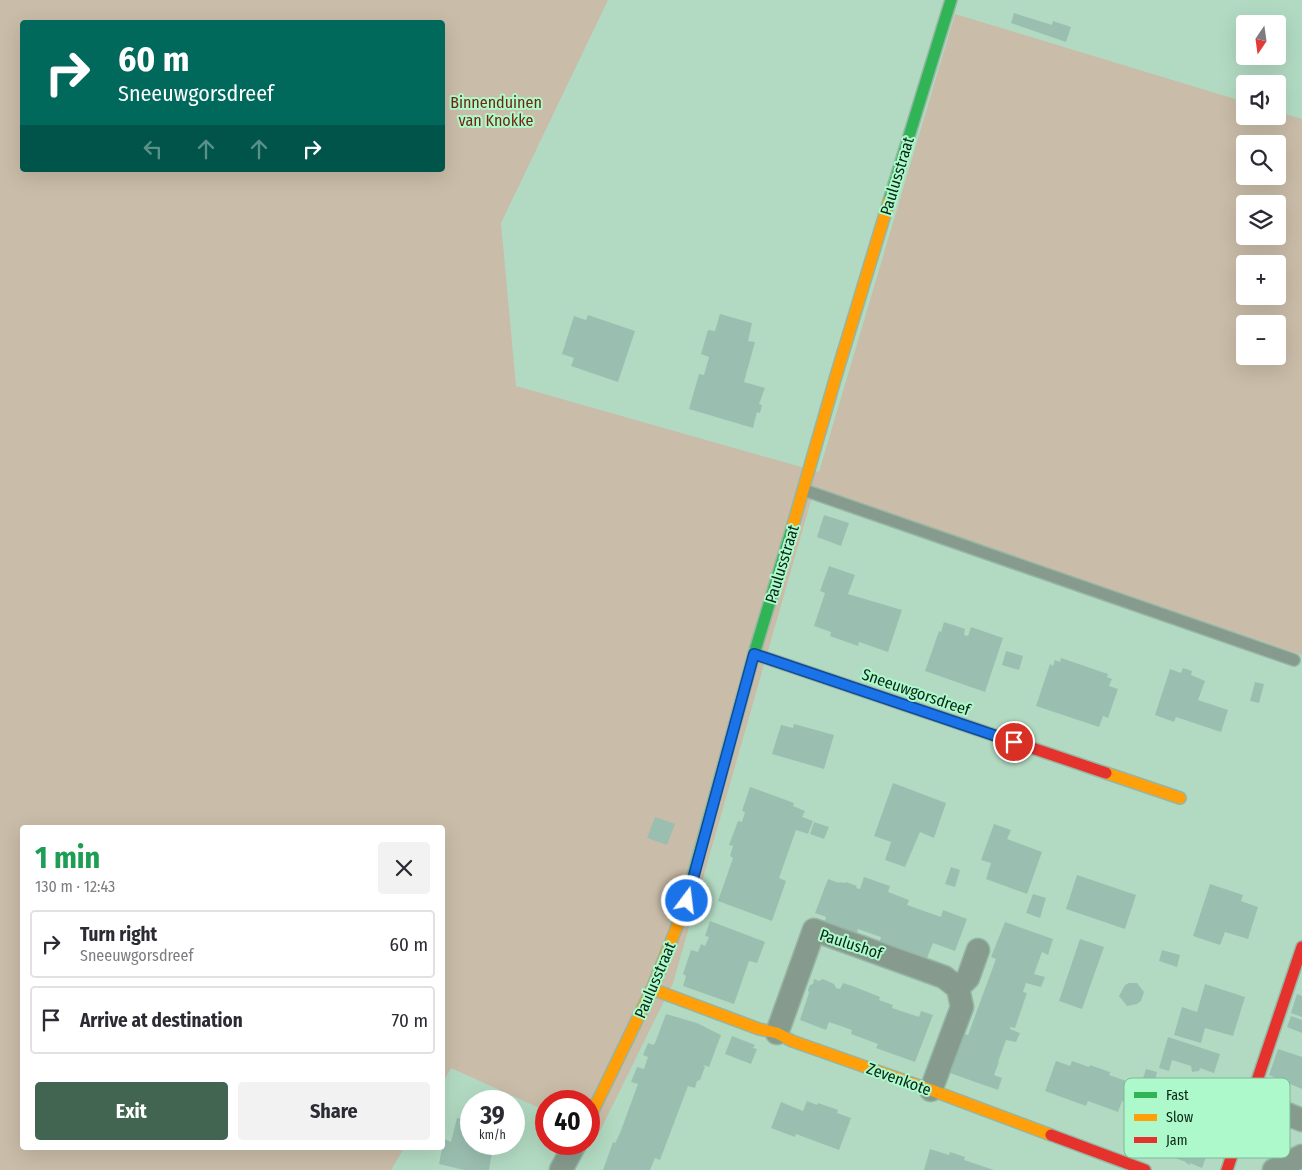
<!DOCTYPE html>
<html lang="en">
<head>
<meta charset="utf-8">
<style>
  body { margin:0; font-family:"Fira Sans Condensed",sans-serif; background:#f2f2f3; color:#2b2b33; height:100vh; display:flex; flex-direction:column; font-size:19px; white-space:nowrap }
  * { box-sizing:border-box; margin:0 }
  p { font-size:16px; color:#7c7c81 }
  .icon { flex:none; width:28px; height:28px; fill:none; stroke:currentColor; stroke-width:2; stroke-linecap:round; stroke-linejoin:round }
  .map { position:relative; flex:1; overflow:hidden }
  .details { position:absolute; left:20px; top:825px; width:425px; height:325px; display:flex; flex-direction:column; background:#fff; border-radius:5px; box-shadow:0 5px 20px #0002 }
  .details>* { flex:none }
  .guide { position:absolute; left:20px; top:20px; width:425px; height:152px; border-radius:5px; box-shadow:0 5px 20px #0002; background:#00695c; color:#fff; overflow:hidden }
  .needle { width:32px; rotate:193deg }
  .tools { position:absolute; left:1236px; top:15px; display:grid; gap:10px }
  .tools a { display:grid; place-items:center; width:50px; height:50px; border-radius:5px; background:#fff; box-shadow:0 5px 20px #0002; font-size:25px }
  .speed { position:absolute; left:460px; top:1090px; display:flex; gap:10px; font-size:25px; font-weight:700; text-align:center }
  .speed>* { display:grid; place-content:center; width:65px; height:65px; border-radius:50%; background:#fff; box-shadow:0 5px 20px #0002; line-height:1 }
  .speed small { font-size:12px; font-weight:400 }
  .speed .limit { border:8px solid #d22; background:#fff; color:#111 }
  .pin { position:absolute; display:grid; place-items:center; width:42px; height:42px; color:#fff; margin:-21px; border:2px solid #fff; border-radius:50%; box-shadow:0 1px 5px #0007 }
  .me { position:absolute; width:55px; margin:-28px; rotate:15deg; stroke-linejoin:round; filter:drop-shadow(0 0 4px #0008) }
  .turn { display:flex; align-items:center; gap:18px; height:105px; padding:0 15px; font-size:22px }
  .turn .icon { width:65px; height:65px; stroke-width:2.5 }
  .turn b { display:block; font-size:35px; line-height:42px }
  .lanes { display:flex; align-items:center; height:48px; padding:0 15px; background:#0003; justify-content:center; gap:25px; direction:ltr }
  .lanes .off { opacity:.35 }
  .round { display:grid; place-items:center; flex:none; width:52px; height:52px; border-radius:5px; background:#f2f2f3 }
  .overview { display:flex; align-items:center; justify-content:space-between; height:85px; padding:0 15px }
  h1 { font-size:30px; font-weight:700; line-height:38px; color:#1e9e55 }
  .action { display:flex; gap:10px; margin-top:auto; padding:10px 15px }
  .action a { flex:1; height:58px; border-radius:5px; background:#426552; color:#fff; font-size:20px; font-weight:700; line-height:58px; text-align:center }
  .action a+a { background:#f2f2f3; color:#2b2b33 }
  ul { padding:0; list-style:none }
  li { display:flex; align-items:center; gap:15px; height:68px; margin:0 10px 8px; padding:0 5px; border:2px solid #e1e1e2; border-radius:5px }
  li div { flex:1 }
  li b { display:block; font-size:19px }
  li em { font-style:normal }
  .map>svg:first-child { display:block }
</style>
</head>
<body>
<div class="map">
<svg width="1302" height="1170" viewBox="0 0 1302 1170">
  <rect width="100%" height="100%" fill="#b2dac2"/>
  <!-- green -->
  <path fill="#c9bca8" fill-rule="evenodd" d="M0 0H608L501 223 516 386 819 472 955 14 1245 102V116H1278V112L1302 119V655L814 490 673 983 598 1135 589 1131V1101H546V1111L451 1068 443 1082 442 828H22V1148H404L391 1170H0ZM22 22H442V170H22ZM1245 144H1278V176H1245ZM1245 204H1278V236H1245ZM1245 264H1278V296H1245ZM1245 324H1278V356H1245Z"/>
  <!-- building -->
  <path fill="#9abfb0" d="M1014 13 1052 25 1053 21 1071 27 1066 42 1011 23Z
    M720 314 752 323 748 341 755 342 744 382 765 388 759 404 762 405 760 413 757 412 753 428 689 409 699 374 704 375 709 357 701 354 708 330 715 331Z
    M588 315 635 331 618 382 571 366 574 358 562 354 574 316 586 320Z
    M824 515 849 523 841 546 817 537Z
    M829 566 855 575 848 594 902 610 888 652 859 642 858 646 830 636 831 632 814 626 825 593 820 591Z
    M944 622 965 629 964 635 968 636 971 627 1003 638 985 692 925 671 939 631 941 632Z
    M1006 651 1023 656 1019 670 1002 665Z
    M1061 658 1108 674 1107 677 1112 679 1109 686 1118 689 1108 718 1103 716 1099 727 1036 706 1050 664 1053 666 1055 660 1060 662Z
    M1183 668 1192 671 1191 675 1205 681 1198 700 1228 710 1221 732 1176 717 1174 722 1155 715 1170 669 1181 673Z
    M1255 682 1264 684 1259 703 1250 701Z
    M794 724 834 735 824 769 772 754 781 725 793 728Z
    M893 783 946 803 934 838 920 832 905 867 885 860 891 842 874 836Z
    M750 787 794 803 793 806 805 811 802 817 813 821 808 834 796 830 779 878 786 881 772 921 718 901 733 858 730 856 733 846 729 845 738 821 742 822 745 812 742 811Z
    M655 817 675 824 667 845 647 838Z
    M814 822 829 827 824 839 810 834Z
    M994 824 1011 830 1007 839 1042 852 1027 894 986 879 991 863 981 860Z
    M951 867 960 870 955 887 945 884Z
    M1077 875 1136 895 1125 929 1066 909Z
    M864 877 890 886 888 892 909 900 907 905 941 917 943 910 967 919 955 951 933 943 927 958 880 941 881 937 858 929 857 933 825 921 826 917 815 913 828 879 839 883V882L845 883 846 882 857 886 856 888 860 889Z
    M1210 884 1243 895 1241 901 1258 907 1248 939 1225 932 1220 945 1193 936Z
    M1033 894 1046 898 1040 918 1026 913Z
    M710 921 765 942 757 963 749 961 734 1004 683 986 686 976 683 974 691 950 698 952 701 944 705 946 709 937 705 936Z
    M1005 922 1053 939 1048 955 1042 952 1034 974 1045 977 1041 987 1026 983 1023 992 1027 993 1015 1028 1010 1027V1029L1020 1033 1016 1042 1006 1040 998 1062H999L994 1075 1002 1078 998 1090 950 1073 964 1034 968 1035 996 959 991 957Z
    M1080 939 1104 947 1082 1009 1059 1001Z
    M1162 950 1180 955 1177 967 1159 961Z
    M814 979 819 981 823 979 834 984 836 988 840 989 843 983 855 987 880 997 879 1000 893 1005 892 1008 919 1017 921 1011 933 1015 915 1062 876 1048 878 1044 851 1034 852 1030 829 1022 826 1030 800 1020 809 993 808 990 810 985 813 984Z
    M1129 983H1137L1144 992 1141 1001 1137 1004 1127 1006 1119 996 1125 985Z
    M1205 984 1245 997 1233 1036 1205 1028 1201 1043 1174 1035 1182 1007 1197 1012Z
    M1297 994 1302 996V1017L1291 1013Z
    M666 1014 697 1023 721 1035 709 1067 703 1065 705 1067 700 1080 697 1081 695 1088 688 1086 660 1160 655 1158 650 1170H603L613 1142 615 1143 620 1133 638 1084 631 1082 637 1067 644 1069 648 1057 643 1055 648 1043 653 1045 655 1043Z
    M1291 1016 1302 1020V1033L1287 1027Z
    M732 1036 755 1045 753 1048 757 1049 751 1064 725 1054Z
    M1168 1037 1220 1054 1214 1073 1200 1068 1199 1071 1192 1072 1191 1066 1172 1060 1169 1071 1159 1068Z
    M1278 1049 1302 1057V1089L1269 1075Z
    M1056 1061 1070 1066 1072 1061 1089 1067 1090 1065 1110 1072 1109 1075 1129 1082 1128 1084 1137 1087 1130 1104 1122 1101 1118 1112 1088 1101 1086 1106 1045 1091Z
    M1146 1069 1157 1072 1153 1088 1141 1084Z
    M807 1101 817 1105 818 1103 838 1110 837 1113 851 1118 839 1150 796 1134 795 1137 771 1128 781 1102 803 1111Z
    M457 1118 471 1121V1144H510L509 1151 493 1147 489 1170H464L439 1164 444 1139 451 1142Z
    M1145 1122 1182 1135 1186 1122 1215 1132 1202 1168 1190 1163V1165L1186 1163V1162L1136 1144Z
    M930 1149 949 1155 950 1152 965 1157 964 1160 994 1170H924Z"/>
  <g fill="none" stroke-linecap="round" stroke-linejoin="round">
    <!-- lane casing -->
    <g stroke="#96b6a4" stroke-width="14">
      <path id="lane" d="M804 490 1294 660"/>
    </g>
    <!-- street casing -->
    <g stroke="#96b6a4" stroke-width="25">
      <path id="street" d="M958 988 968 978 978 950
        M777 1033 814 930 944 977 958 988 962 1007 931 1090
        M1249 1099 1302 1120
        M561 1170 575 1144
        M1274 1170 1302 1156"/>
    </g>
    <!-- fast casing -->
    <g stroke="#96b6a4" stroke-width="14">
      <path id="fast" d="M889 201 951 0
        M684 909 754 654 793 525"/>
    </g>
    <!-- slow casing -->
    <g stroke="#96b6a4" stroke-width="14">
      <path id="slow" d="M793 525 836 376 889 201
        M1106 773 1180 798
        M652 989 759 1029 777 1033 792 1041 931 1090 1051 1135
        M589 1119 652 989 684 909"/>
    </g>
    <!-- jam casing -->
    <g stroke="#96b6a4" stroke-width="14">
      <path id="jam" d="M754 654 1106 773
        M1051 1135 1145 1170
        M1227 1170 1302 947"/>
    </g>
    <!-- lane -->
    <use href="#lane" stroke="#869b8e" stroke-width="11"/>
    <!-- street -->
    <use href="#street" stroke="#869b8e" stroke-width="22"/>
    <!-- fast -->
    <use href="#fast" stroke="#30b455" stroke-width="11"/>
    <!-- slow -->
    <use href="#slow" stroke="#ff9f0a" stroke-width="11"/>
    <!-- jam -->
    <use href="#jam" stroke="#e5322d" stroke-width="11"/>
  </g>
  <g fill="none" stroke-linecap="round" stroke-linejoin="round">
    <!-- route casing -->
    <g stroke="#114b97" stroke-width="12">
      <path id="route" d="M687 901 754 654 1014 742"/>
    </g>
    <!-- route -->
    <use href="#route" stroke="#1a73e8" stroke-width="9"/>
  </g>
  <g text-anchor="middle" dominant-baseline="central" stroke-width="4" stroke-linejoin="round" paint-order="stroke">
    <!-- park labels -->
    <g font-size="16" fill="#70270f" stroke="#aef9cb">
      <text x="496" y="102">Binnenduinen<tspan x="496" dy="18">van Knokke</tspan></text>
    </g>
    <!-- street labels -->
    <g font-size="16" fill="#062616" stroke="#aef9cb">
      <text transform="translate(897 176) rotate(-73)">Paulusstraat</text>
      <text transform="translate(782 564) rotate(-73)">Paulusstraat</text>
      <text transform="translate(916 692) rotate(19)">Sneeuwgorsdreef</text>
      <text transform="translate(851 944) rotate(18)">Paulushof</text>
      <text transform="translate(655 980) rotate(-67)">Paulusstraat</text>
      <text transform="translate(899 1079) rotate(20)">Zevenkote</text>
    </g>
  </g>
  <!-- legend -->
  <rect x="1124" y="1078" width="166" height="80" rx="8" fill="#aef9cb" stroke="#7cba95" stroke-width="1"/>
  <rect x="1134" y="1092" width="23" height="6" fill="#30b455"/>
  <rect x="1134" y="1114" width="23" height="7" fill="#ff9f0a"/>
  <rect x="1134" y="1137" width="23" height="6" fill="#e5322d"/>
  <g font-size="14" fill="#062616">
    <text x="1166" y="1100">Fast</text>
    <text x="1166" y="1122">Slow</text>
    <text x="1166" y="1145">Jam</text>
  </g>
</svg>
<div class="tools">
<a><svg class="needle" viewBox="-14 -14 28 28"><path d="M0-13l5 13h-10z" fill="#e53935"/><path d="M0 13l5-13h-10z" fill="#7c7c81"/></svg></a>
<a><svg class="icon" aria-label="sound" viewBox="0 0 24 24"><path d="M4 9h4l5-4v14l-5-4H4zM17 9q2 3 0 6"/></svg></a>
<a><svg class="icon" aria-label="search" viewBox="0 0 24 24"><circle cx="10" cy="10" r="6"/><path d="M15 15l6 6"/></svg></a>
<a><svg class="icon" aria-label="layers" viewBox="0 0 24 24"><path d="M12 4l9 5-9 5-9-5zM3 14l9 5 9-5"/></svg></a>
<a>+</a>
<a>−</a>
</div>
<div class="speed"><div>39<small>km/h</small></div><div class="limit">40</div></div>
<div class="pin" style="left:1014px;top:742px;background:#d93025"><svg class="icon" aria-label="arrive" viewBox="0 0 24 24"><path d="M6 21V4h12l-3 4 3 4H6"/></svg></div>
<svg class="me" style="left:687px;top:901px" viewBox="-20 -20 40 40"><circle r="17" fill="#1a73e8" stroke="#fff" stroke-width="3"/><path d="M0-11L8 9 0 5-8 9z" fill="#fff"/></svg>
<div class="guide">
<div class="turn"><svg class="icon" aria-label="right" viewBox="0 0 24 24"><path d="M7 20v-9h11M14 6l5 5-5 5"/></svg><div><b>60 m</b>Sneeuwgorsdreef</div></div>
<div class="lanes"><svg class="icon off" aria-label="left" viewBox="0 0 24 24"><path d="M17 20v-9H6M10 6l-5 5 5 5"/></svg><svg class="icon off" aria-label="ahead" viewBox="0 0 24 24"><path d="M12 20V5M6 11l6-6 6 6"/></svg><svg class="icon off" aria-label="ahead" viewBox="0 0 24 24"><path d="M12 20V5M6 11l6-6 6 6"/></svg><svg class="icon" aria-label="right" viewBox="0 0 24 24"><path d="M7 20v-9h11M14 6l5 5-5 5"/></svg></div>
</div>
<section class="details">
<div class="overview"><div><h1>1 min</h1><p>130 m · 12:43</p></div><a class="round"><svg class="icon" aria-label="close" viewBox="0 0 24 24"><path d="M6 6l12 12M18 6L6 18"/></svg></a></div>
<ul>
<li><svg class="icon" aria-label="right" viewBox="0 0 24 24"><path d="M7 20v-9h11M14 6l5 5-5 5"/></svg><div><b>Turn right</b><p>Sneeuwgorsdreef</p></div><em>60 m</em></li>
<li><svg class="icon" aria-label="arrive" viewBox="0 0 24 24"><path d="M6 21V4h12l-3 4 3 4H6"/></svg><div><b>Arrive at destination</b></div><em>70 m</em></li>
</ul>
<div class="action"><a>Exit</a><a>Share</a></div>
</section>
</div>
</body>
</html>
